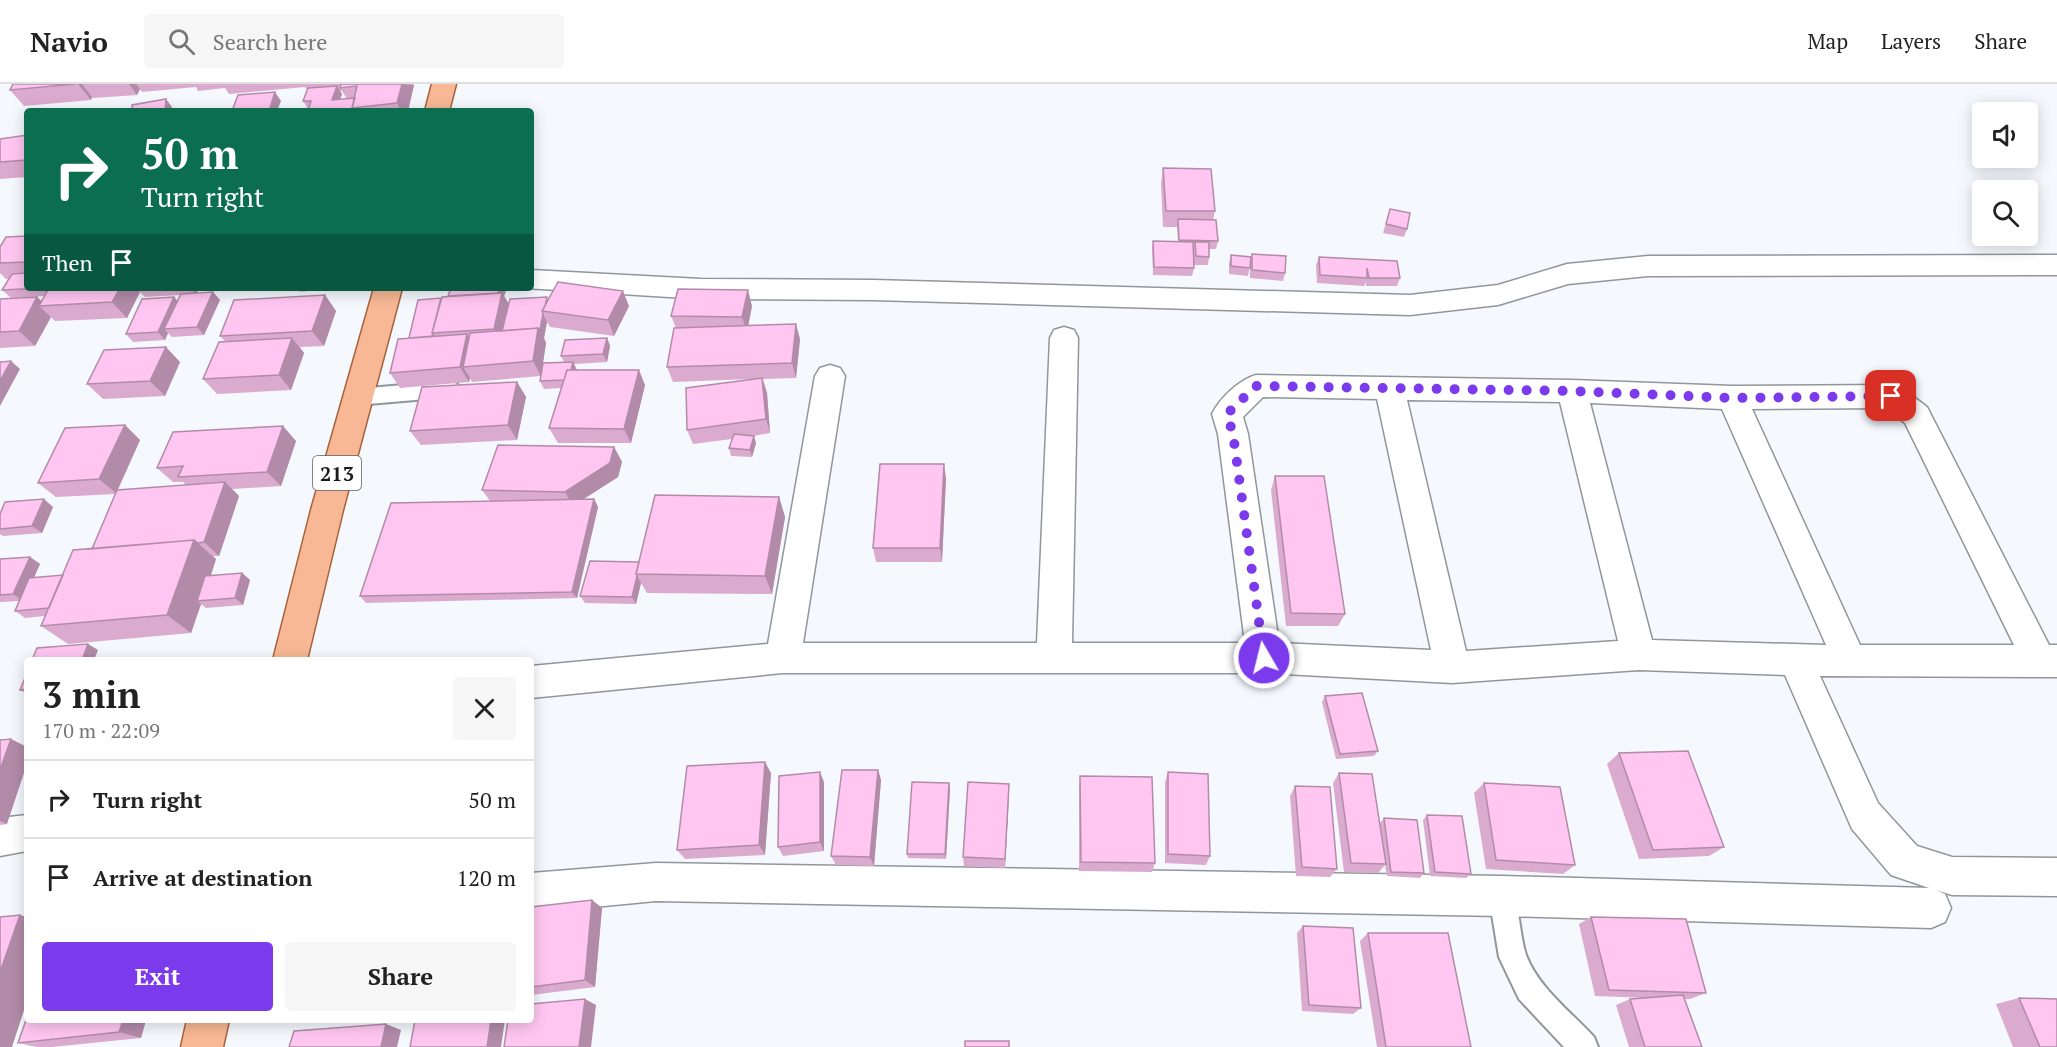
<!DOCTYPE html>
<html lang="en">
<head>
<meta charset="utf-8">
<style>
  body { margin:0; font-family:"PT Serif",serif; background:#f6f6f6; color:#222; height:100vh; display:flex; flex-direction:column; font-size:22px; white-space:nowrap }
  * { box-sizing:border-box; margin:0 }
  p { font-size:20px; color:#767676 }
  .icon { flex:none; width:33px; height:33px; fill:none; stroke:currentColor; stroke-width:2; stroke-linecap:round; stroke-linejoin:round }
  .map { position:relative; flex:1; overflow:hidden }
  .sheet { position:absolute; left:24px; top:573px; width:510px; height:366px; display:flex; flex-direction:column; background:#fff; border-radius:6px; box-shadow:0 3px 15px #0003 }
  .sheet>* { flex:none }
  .top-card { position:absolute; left:24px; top:24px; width:510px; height:183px; border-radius:6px; box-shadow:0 3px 15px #0003; background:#0b6e4f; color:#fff; overflow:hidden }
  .controls { position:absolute; left:1972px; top:18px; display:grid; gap:12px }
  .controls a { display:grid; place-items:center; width:66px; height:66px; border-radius:6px; background:#fff; box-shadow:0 3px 15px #0003; font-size:30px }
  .pin { position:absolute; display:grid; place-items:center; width:51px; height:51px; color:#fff; margin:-26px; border-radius:12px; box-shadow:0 3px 9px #0006 }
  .me { position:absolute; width:66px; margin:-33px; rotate:352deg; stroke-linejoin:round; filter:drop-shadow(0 0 4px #0008) }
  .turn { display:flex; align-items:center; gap:21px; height:126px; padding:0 18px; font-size:27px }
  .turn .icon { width:78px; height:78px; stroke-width:2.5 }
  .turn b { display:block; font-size:42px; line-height:51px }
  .then { display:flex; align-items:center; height:57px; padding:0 18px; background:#0003; gap:12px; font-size:22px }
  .round { display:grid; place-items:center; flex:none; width:63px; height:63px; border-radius:6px; background:#f6f6f6 }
  .overview { display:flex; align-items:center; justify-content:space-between; height:102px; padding:0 18px }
  h1 { font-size:36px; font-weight:600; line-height:45px }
  .cta { display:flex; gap:12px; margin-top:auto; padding:12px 18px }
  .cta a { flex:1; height:69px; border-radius:6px; background:#7c3aed; color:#fff; font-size:24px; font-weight:600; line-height:69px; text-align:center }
  .cta a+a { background:#f6f6f6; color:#222 }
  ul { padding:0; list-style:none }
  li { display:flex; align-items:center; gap:18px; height:78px; padding:0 18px; border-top:2px solid #e0e0e0 }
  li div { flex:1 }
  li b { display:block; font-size:22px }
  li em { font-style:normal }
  header { display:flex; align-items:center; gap:36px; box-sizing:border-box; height:84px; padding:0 30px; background:#fff; border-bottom:2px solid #e0e0e0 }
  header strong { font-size:28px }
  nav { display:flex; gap:33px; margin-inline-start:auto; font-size:21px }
  .search { width:420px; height:54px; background:#f6f6f6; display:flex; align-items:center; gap:15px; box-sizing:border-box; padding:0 21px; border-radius:6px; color:#767676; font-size:22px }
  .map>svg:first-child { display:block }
</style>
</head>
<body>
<header>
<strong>Navio</strong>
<div class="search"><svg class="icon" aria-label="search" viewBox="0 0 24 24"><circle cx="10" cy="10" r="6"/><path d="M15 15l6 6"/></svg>Search here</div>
<nav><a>Map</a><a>Layers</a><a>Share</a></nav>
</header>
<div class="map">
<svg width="2057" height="963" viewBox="0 0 2057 963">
  <rect width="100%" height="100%" fill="#f5f9fe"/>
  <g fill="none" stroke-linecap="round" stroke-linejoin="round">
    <!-- lane casing -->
    <g stroke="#91969a" stroke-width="4">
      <path id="lane" d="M450 297 457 300 460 305 457 310 450 313 357 321 350 319 347 313 350 307 357 305Z
        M1502 799 1511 803C1520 824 1519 849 1526 871 1538 903 1571 928 1594 953L1598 963H1564L1519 915 1499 873 1489 812 1493 803Z"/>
    </g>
    <!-- street casing -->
    <g stroke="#91969a" stroke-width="3">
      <path id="street" d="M2057 171V191L1648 192 1568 200 1498 221 1410 231 873 216 701 215 525 204H531V186L701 195 873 196 1410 211 1498 201 1567 180 1648 172Z
        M1064 243 1074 246 1078 254 1072 559H1245L1218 350 1212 330C1220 314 1239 296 1256 291L1572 296 1732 302 1891 301 1902 304 1927 323 2049 561H2057V593L1820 592 1878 719 1917 762 1952 773 2057 774V812L1952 811 1936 806 1945 810 1951 824 1945 838 1931 844 1502 832 656 817 531 829V789L656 779 1502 792 1929 804 1891 791 1852 745 1785 591 1639 586 1452 599 1264 589H783L531 614V582L768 560 815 292 820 284 830 281 840 284 845 292 803 559H1037L1050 254 1054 246ZM1263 313 1377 315 1431 566 1279 559 1248 350 1243 333ZM1407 316 1560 318 1618 557 1466 567ZM1590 319 1722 325 1826 561 1652 556ZM1885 324 1905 339 2014 561H1860L1752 325Z
        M27 731V767L0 772V734Z"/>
    </g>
    <!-- primary casing -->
    <g stroke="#a7623c" stroke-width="3">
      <path id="primary" d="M432 0H456L449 27H425Z
        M374 204H402L343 426 307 576H273L311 426Z
        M187 936H229L223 963H181Z"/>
    </g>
    <!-- lane -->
    <use href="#lane" fill="#fff" fill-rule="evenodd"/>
    <!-- street -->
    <use href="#street" fill="#fff" fill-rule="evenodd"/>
    <!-- primary -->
    <use href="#primary" fill="#f8b895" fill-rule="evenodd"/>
  </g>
  <!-- wall -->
  <path fill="#dbaacf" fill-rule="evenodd" d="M13 0H413L414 1 408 27H308V25L303 17 307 6 305 3 229 10 225 4 198 7 196 3 142 8 140 5 137 11 93 14 92 13 91 16 24 22 10 6ZM340 7H342L347 15H340L342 10Z
    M27 51V93L0 95V55Z
    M1163 84 1215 127 1213 136 1218 157 1216 165H1209V173L1208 181H1194V165H1193L1194 184 1192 192 1153 191 1152 165 1153 157 1178 158 1177 143H1163L1161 100Z
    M1390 125 1407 145 1404 153 1383 149Z
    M27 152V204H199L197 209 213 208 220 216 204 251 172 253 168 249 165 256 133 258 126 250 174 213 177 217 180 211 145 213 140 208 127 234 55 237 51 233 35 262 0 264V215L37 213 42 217 44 212 11 214 2 206 9 195H6L0 189V179Z
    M1252 170 1285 189 1283 197 1250 194V182L1248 192 1229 190V179L1231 171 1251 177Z
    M1319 173 1400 194 1397 202H1366V198L1364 202 1317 199 1316 181Z
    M297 204H334L300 208Z
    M451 204H507L504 212 509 220 547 213 548 216 629 222 614 252 550 243 547 238 544 254 546 259 543 279 564 278 561 272 607 254 610 262 607 278 574 280 576 286 645 301 631 359H558L549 344 561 304 544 305 540 297 541 292 472 298 470 294 469 298 400 304 390 289 409 254 441 214 448 212Z
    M325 211 336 227 324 262 300 263 304 269 291 306 217 310 203 295 225 257 220 252Z
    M752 222 748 242 800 255 796 294 763 295 767 309 770 349 753 352 756 359 752 373 731 372 729 364 732 355 693 360 687 346 752 295 673 298 667 283 676 244 671 232Z
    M180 278 165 312 103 315 87 300Z
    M517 298 526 313 517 356 421 361 410 347Z
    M125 341 140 356 118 406 186 401 183 398H173L157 384 296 357 281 402 232 405 239 412 219 472H213L216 475 211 492 242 489 250 496 243 521 206 524 201 520 191 549 68 560 41 542 45 532 25 534 15 527 19 517 0 518V475L30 473 40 480 34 494 63 491 92 465 115 410 56 413 38 399Z
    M614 363 622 378 618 393 583 415H594L598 423 577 514 366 519 360 512 490 417 482 406Z
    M1275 392 1345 530 1338 542H1286L1271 406Z
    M946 394 942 478H876L873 464Z
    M779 413 785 433 772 510 647 509 641 499 636 520 585 519 580 512 639 478Z
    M53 423 42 449 3 452 0 450V430Z
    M27 589V610L20 606Z
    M1325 612 1378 667 1374 672 1336 675 1322 618Z
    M0 656 7 740 0 741Z
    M1619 669 1724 763 1709 772 1639 775 1607 680Z
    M878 686 881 696 874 782 836 781 831 772Z
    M1168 688 1210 772 1206 781 1165 779V698Z
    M771 689 765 771 685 775 677 766Z
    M1339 689 1382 755 1380 739 1384 734 1424 789 1420 794 1387 792 1385 781 1378 789 1344 788 1333 699Z
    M1080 692 1155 779 1152 788 1079 787V703Z
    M824 698V767L783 772 778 763Z
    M949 699 950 705 946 775 908 774 907 770Z
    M1484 699 1575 781 1563 790 1486 785 1474 709Z
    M1009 700V710L1005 784 964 782 963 773Z
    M1295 702 1337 785 1330 793 1296 792 1290 712Z
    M1427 731 1471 790 1466 794 1430 792 1423 736Z
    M592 816 602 824 595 903 531 911V823Z
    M1591 833 1706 909 1690 915H1685L1702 963H1629L1616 921 1630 915 1649 914 1595 912 1579 840Z
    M1303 842 1361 924 1353 930 1302 927 1297 849Z
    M1368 849 1471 963H1377L1360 857Z
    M2019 914 2057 963H2013L1996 920Z
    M146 936 141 954 52 963H37L18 959Z"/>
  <!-- shaded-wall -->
  <path fill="#b28ba9" d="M78 0H82L92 13 91 16Z
    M129 0H136L140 5 137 11Z
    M400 0 414 1 408 27H401L397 19Z
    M337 2 342 10 337 24 332 16Z
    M275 8 281 17 277 27H269Z
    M166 15 172 23V27H165Z
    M42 204H54L50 212Z
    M120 204H142L137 205 140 208 127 234 112 218Z
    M190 204H199L196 211Z
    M500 204H507L504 212 511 224 503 261 494 245 496 217Z
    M748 206 752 222 747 248 742 233Z
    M623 207 629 222 614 252 608 236Z
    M213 208 220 216 204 251 197 243Z
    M325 211 336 227 324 262 312 247Z
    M37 213 46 222H39L51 233 35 262 19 247Z
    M174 213 181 221 164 245 168 249 165 256 158 248Z
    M543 230 547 238 544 254 546 259 541 292 533 277 538 244Z
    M796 240 800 255 796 294 792 279Z
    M467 250 477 265 463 283 470 294 469 298 460 283Z
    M292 254 304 269 291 306 279 291Z
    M607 254 610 262 607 278 603 270Z
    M166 263 180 278 165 312 150 297Z
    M11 277 20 285 0 322V297Z
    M573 278 577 286 569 295Z
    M639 286 645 301 631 359 624 345Z
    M762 294 767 309 770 349 766 335Z
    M517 298 526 313 517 356 508 341Z
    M125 341 140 356 116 409 99 395Z
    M283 342 296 357 281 402 267 388Z
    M754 352 756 359 752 373 750 366Z
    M614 363 622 378 618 393 573 422 565 408Z
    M944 380 946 394 942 478 940 464Z
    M225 398 239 412 219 472 204 458Z
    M779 413 785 433 772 510 765 492Z
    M44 415 53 423 42 449 32 442Z
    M594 415 598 423 577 514 572 508Z
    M194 456 216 475 202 517H197L201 520 191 549 167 531Z
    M30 473 40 480 23 517 13 510Z
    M242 489 250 496 243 521 235 514Z
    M637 492 641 499 636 520 632 513Z
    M88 560 98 566 94 576H82Z
    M11 655 27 663V680L7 740 0 737V686Z
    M765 678 771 689 765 771 759 761Z
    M878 686 881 696 874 782 870 773Z
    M820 688 824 698V767L820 758Z
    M949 699 950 705 946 775 945 770Z
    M1009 700V710L1005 784V775Z
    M592 816 602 824 595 903 585 896Z
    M20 831 27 833V917L12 963H0V888Z
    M585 915 596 921 591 963H579Z
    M123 936H146L141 954 119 948Z
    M491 936H505L501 963H487Z
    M386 940 401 946 397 963H381Z"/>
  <!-- building -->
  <path fill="#ffc6f1" stroke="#b28ba9" stroke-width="1.5" d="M13 0H75L10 6Z
    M341 0H402L397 19 352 24 357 2 340 4Z
    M337 2 332 16 355 14 352 24 353 27H308L311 17H303L308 4Z
    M275 8 269 27H232L238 11Z
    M166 15 165 27H132V21Z
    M27 51V76L0 78V55Z
    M1163 84 1211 85 1215 127H1166Z
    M1390 125 1410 129 1407 145 1386 140Z
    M1178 135 1216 136 1218 157 1179 156Z
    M27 152V178L0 179V163L6 153Z
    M1153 157 1193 158 1194 184 1154 183Z
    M1195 158H1209V173L1196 172Z
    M1252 170 1286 172 1285 189 1252 186Z
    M1231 171 1251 173 1250 184 1231 182Z
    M1319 173 1397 177 1400 194H1369L1367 184V194L1320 191Z
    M27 189V204H42L2 206 12 190Z
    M558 198 623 207 608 236 542 227Z
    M49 204H120L112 218 39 222Z
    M451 204H500L498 209 448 212Z
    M678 205 748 206 742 233 671 232Z
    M213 208 197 243 164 245 181 210Z
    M502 209 494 245 432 249 442 213Z
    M325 211 312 247 220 252 234 216Z
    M37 213 19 247 0 248V215Z
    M174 213 158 248 126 250 142 215Z
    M547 213 545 222 542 227 543 230 540 246 538 244 502 247 510 215Z
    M441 214 432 249 434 252 409 254 418 216Z
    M796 240 792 279 667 283 674 244Z
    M538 244 533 277 463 283 470 249Z
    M467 250 460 283 390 289 398 255Z
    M292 254 279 291 203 295 219 258Z
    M607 254 603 270 561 272 565 256Z
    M166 263 150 297 87 300 104 266Z
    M11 277 0 297V278Z
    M573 278 571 286H567L564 296 540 297 543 279Z
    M567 286H639L624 345 549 344Z
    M762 294 766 335 687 346 686 304Z
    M517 298 508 341 410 347 422 303Z
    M125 341 99 395 38 399 65 344Z
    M283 342 267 388 178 393 183 382 157 384 173 348Z
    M734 350 754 352 750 366 729 364Z
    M498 361 614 363 610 379 565 408 482 406Z
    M880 380H944L940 464H873Z
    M1275 392H1324L1345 530 1291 529Z
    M225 398 204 458 198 459 194 456 92 465 117 406Z
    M655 411 779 413 765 492 636 490Z
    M44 415 32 442 0 445V430L5 418Z
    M594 415 572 508 360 512 391 419Z
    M194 456 167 531 41 542 73 466Z
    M30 473 13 510 0 511V475Z
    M590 477 639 478 636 490 637 492 632 513 580 512Z
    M242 489 235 514 197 517 205 492Z
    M63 491 49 524 15 527 29 494Z
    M88 560 82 576H32L37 564Z
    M27 589V605L20 606Z
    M1362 609 1378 667 1340 670 1325 612Z
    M11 655 0 686V656Z
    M1688 667 1724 763 1653 766 1619 669Z
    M765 678 759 761 677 766 687 682Z
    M842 686H878L870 773 831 772Z
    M820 688V758L778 763 779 692Z
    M1168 688 1208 690 1210 772 1168 770Z
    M1339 689 1372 690 1386 780 1351 779Z
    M1080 692 1152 693 1155 779 1081 778Z
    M912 698 949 699 945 770H907Z
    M968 698 1009 700 1005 775 963 773Z
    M1484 699 1560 703 1575 781 1496 776Z
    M1295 702 1330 703 1337 785 1302 783Z
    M1427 731 1462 732 1471 790 1435 788Z
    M1384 734 1417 736 1424 789 1391 788Z
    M592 816 585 896 531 903V823Z
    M20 831 0 888V833Z
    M1591 833 1686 835 1706 909 1609 906Z
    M1303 842 1353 844 1361 924 1309 921Z
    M1368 849H1448L1471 963H1386Z
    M1683 911 1702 963H1645L1630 915Z
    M2019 914 2057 915V963H2040Z
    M585 915 579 963H504L508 936H531V920Z
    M27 933V936H123L119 948 18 959Z
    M415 936H491L487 963H410Z
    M386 940 381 963H289L294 947Z
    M965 957H1009V963H965Z"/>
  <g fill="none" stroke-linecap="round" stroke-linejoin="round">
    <!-- route -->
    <path stroke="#7c3aed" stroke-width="10" stroke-dasharray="0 18" d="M1264 574 1233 350 1227 330 1256 302 1572 307 1732 314 1891 312"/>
  </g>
  <g text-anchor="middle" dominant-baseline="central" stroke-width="6" stroke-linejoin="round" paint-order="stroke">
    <!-- shield labels -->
    <rect fill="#fff" stroke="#5d5f60" stroke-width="1.5" x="313" y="372" width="48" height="34" rx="4.5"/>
    <g font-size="20" font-weight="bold" fill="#181a1c">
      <text x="337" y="389">213</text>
    </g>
  </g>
</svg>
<div class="controls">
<a><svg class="icon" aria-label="sound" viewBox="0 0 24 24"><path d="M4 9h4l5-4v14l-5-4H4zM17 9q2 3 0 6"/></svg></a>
<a><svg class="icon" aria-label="search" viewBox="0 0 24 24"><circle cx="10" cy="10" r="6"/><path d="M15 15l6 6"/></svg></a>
</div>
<div class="pin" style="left:1891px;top:312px;background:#d93025"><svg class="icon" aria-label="arrive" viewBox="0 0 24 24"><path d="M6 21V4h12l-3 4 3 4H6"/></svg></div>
<svg class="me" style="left:1264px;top:574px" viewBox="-20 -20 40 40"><circle r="17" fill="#7c3aed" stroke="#fff" stroke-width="3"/><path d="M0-11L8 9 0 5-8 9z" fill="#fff"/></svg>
<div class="top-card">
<div class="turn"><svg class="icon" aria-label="right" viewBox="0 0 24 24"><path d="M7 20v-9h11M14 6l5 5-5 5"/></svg><div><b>50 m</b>Turn right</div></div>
<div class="then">Then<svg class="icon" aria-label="arrive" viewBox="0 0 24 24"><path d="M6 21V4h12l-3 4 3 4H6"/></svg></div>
</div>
<section class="sheet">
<div class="overview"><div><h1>3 min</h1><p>170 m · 22:09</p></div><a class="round"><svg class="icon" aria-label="close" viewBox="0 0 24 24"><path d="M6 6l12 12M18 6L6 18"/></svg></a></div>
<ul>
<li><svg class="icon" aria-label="right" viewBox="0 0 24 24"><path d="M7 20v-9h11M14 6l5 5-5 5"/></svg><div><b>Turn right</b></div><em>50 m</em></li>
<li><svg class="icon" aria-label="arrive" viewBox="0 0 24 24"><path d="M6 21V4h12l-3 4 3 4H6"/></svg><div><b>Arrive at destination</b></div><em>120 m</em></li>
</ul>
<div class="cta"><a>Exit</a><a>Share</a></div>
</section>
</div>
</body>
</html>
